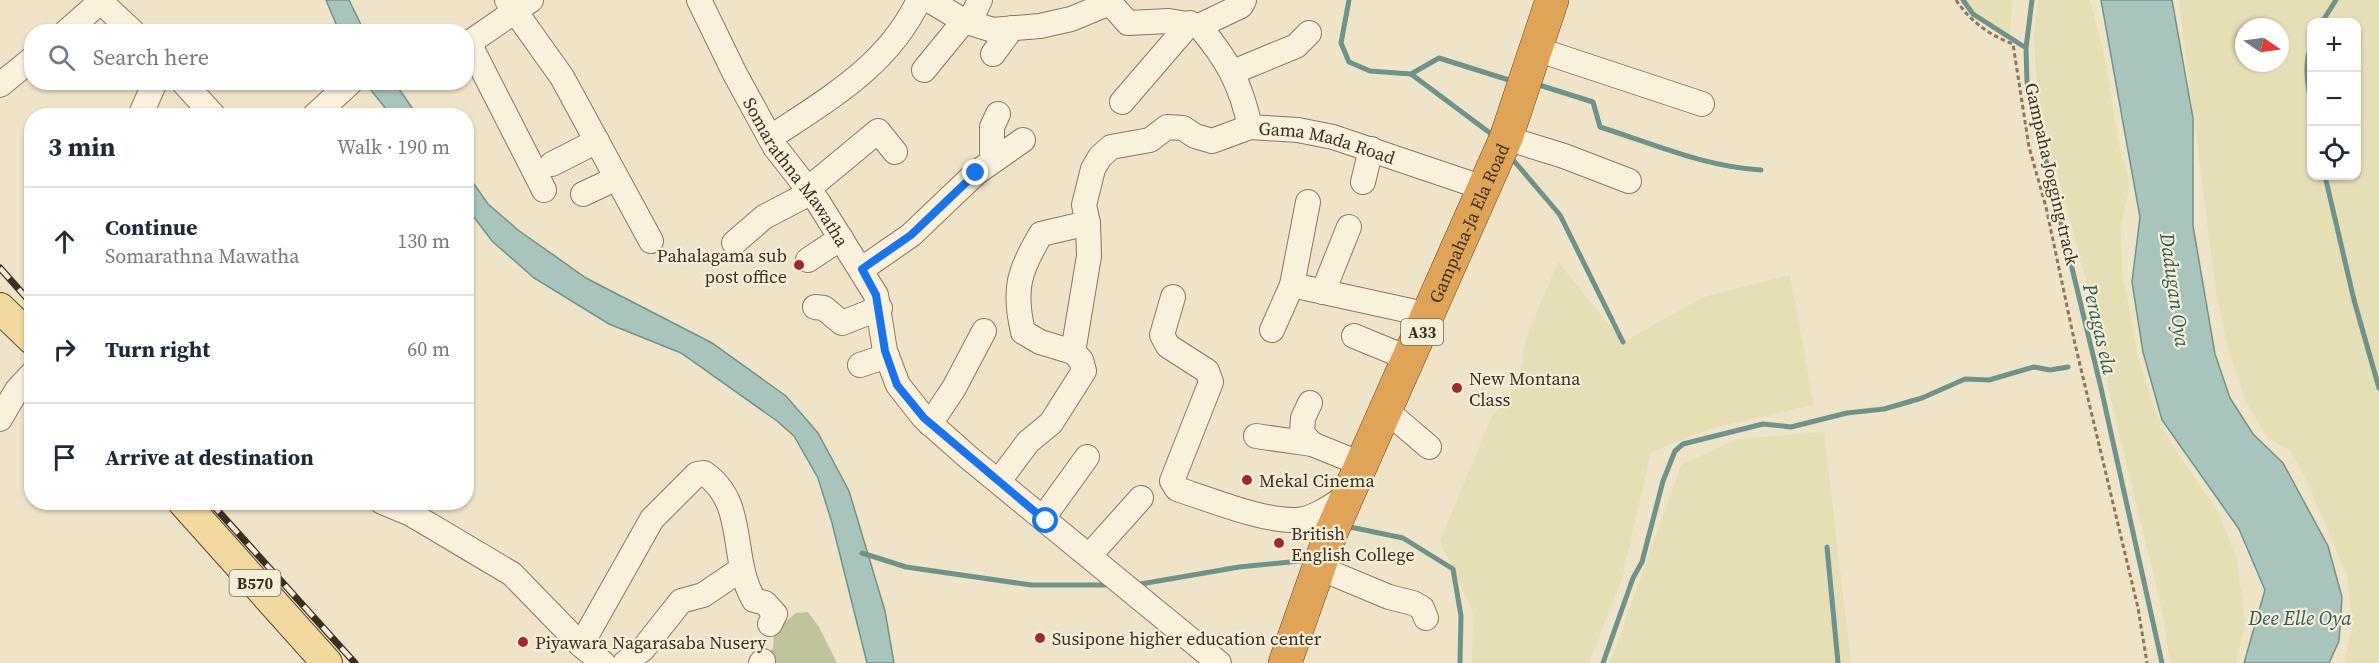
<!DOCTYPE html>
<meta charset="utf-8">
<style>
:root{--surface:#fff;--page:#f6f6f7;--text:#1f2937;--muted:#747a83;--line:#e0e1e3}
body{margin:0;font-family:"Source Serif 4",serif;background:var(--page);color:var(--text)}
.controls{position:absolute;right:18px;top:18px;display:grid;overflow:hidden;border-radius:12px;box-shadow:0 2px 4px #0004}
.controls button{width:54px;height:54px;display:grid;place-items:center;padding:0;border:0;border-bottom:2px solid var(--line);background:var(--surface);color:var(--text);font:30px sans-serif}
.compass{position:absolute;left:2235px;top:18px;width:54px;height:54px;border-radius:50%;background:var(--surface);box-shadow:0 2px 4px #0004;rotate:103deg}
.stop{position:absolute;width:18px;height:18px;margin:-14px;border:4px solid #1a73e8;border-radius:50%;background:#fff}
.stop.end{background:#1a73e8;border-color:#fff;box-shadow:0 2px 6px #0008}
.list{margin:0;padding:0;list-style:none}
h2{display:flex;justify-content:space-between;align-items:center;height:78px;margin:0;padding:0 24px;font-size:26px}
h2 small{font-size:20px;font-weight:400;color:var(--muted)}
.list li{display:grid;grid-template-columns:39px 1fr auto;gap:18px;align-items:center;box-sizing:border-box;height:108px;padding:0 24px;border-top:2px solid var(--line)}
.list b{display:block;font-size:22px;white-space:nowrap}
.list p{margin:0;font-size:20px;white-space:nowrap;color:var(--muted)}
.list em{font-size:20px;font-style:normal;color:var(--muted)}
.icon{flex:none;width:33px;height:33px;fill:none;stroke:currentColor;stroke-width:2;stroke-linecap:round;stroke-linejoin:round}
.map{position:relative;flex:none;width:2379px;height:663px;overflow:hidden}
.search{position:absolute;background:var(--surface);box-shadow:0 2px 4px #0004;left:24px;top:24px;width:450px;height:66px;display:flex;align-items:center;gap:15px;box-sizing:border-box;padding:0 21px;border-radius:24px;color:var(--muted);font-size:22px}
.panel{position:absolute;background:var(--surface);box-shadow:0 2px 4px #0004;left:24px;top:108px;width:450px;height:402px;border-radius:24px}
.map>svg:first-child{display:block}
.farmland{fill:#e6deb5;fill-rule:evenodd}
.cemetery{fill:#bfc49a}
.water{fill:#a9c4bc;stroke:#6f938a;stroke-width:1.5}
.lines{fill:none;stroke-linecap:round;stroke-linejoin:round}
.stream{stroke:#6f938a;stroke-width:5}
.minor-casing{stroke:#8d765c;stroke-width:26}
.major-casing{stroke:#5b4430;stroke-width:32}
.highway-casing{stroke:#5b4430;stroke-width:34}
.path{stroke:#8d765c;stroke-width:3;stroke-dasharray:4.5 3;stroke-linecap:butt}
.minor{stroke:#faf1dc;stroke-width:24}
.major{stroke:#f3d9a0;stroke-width:30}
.highway{stroke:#e0a458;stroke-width:33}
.rail-casing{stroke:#3d2e20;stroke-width:7}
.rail{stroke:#f7eed8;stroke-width:4.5;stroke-dasharray:14;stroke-linecap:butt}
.route{stroke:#1a73e8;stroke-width:8}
.poi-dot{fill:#9e2a2b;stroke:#f7eed8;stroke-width:2}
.labels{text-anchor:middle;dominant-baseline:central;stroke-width:4.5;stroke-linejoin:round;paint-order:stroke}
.shield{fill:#f7eed8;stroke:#756857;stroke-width:1.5}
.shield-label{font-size:16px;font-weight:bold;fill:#3d2e20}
.street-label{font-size:18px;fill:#3d2e20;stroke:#f7eed8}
.poi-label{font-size:18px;fill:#3d2e20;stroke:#f7eed8;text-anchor:start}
.water-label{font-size:20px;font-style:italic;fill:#2f5d5a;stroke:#f7eed8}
</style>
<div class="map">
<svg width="2379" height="663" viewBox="0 0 2379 663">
<rect width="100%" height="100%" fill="#f0e4c8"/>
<path class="farmland" d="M1965,0H2012L2010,36L1975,14Z
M2038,0H2090L2103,50L2120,151L2128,175L2129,189L2121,223L2122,271L2138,355L2155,411L2170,441L2219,514L2237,560L2245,622L2236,663H2170L2162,610L2109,391L2092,303L2042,115L2036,74L2034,35Z
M2179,0H2379V663H2344L2352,628L2347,575L2306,479L2290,450L2268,438L2246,402L2228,349L2216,293ZM2312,22H2356V176H2312ZM2244,27H2280V63H2244Z
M1558,262L1623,342L1704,297L1790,275L1814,405L1709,429L1651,452L1622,578L1589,663H1472L1473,612L1440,541L1492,416L1518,386L1526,338Z
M1824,432L1851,663H1610L1681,465L1738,439Z"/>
<path class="cemetery" d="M808,612L819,627L837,663H763L773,648L774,632L796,613Z"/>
<path class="water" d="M326,0H349L364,31H339Z
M2101,0H2172L2193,118V226L2215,354L2230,398L2253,434L2283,463L2328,546L2342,597L2339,641L2329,663H2244L2265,590L2239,529L2162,420L2143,352L2132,282L2140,217Z
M365,83H395L417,115H391Z
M467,174L488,204L518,230L586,278L712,343L786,396L818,433L849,491L885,611L894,663H867L832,523L818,478L794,436L777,421L681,353L609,324L534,278L492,241L467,208Z"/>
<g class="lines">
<path class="stream" d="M1349,0L1341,43L1349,62L1370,71L1411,74L1494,136
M1963,0L1973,14L2026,48
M2032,0L2026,48L2027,82L2101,388L2162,663
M2322,22L2336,0
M2312,43C2303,64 2308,87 2312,108
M1411,74L1439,58L1512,81
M1536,84L1593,102L1600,127C1654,144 1705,167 1761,170
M1509,155L1560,215L1623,342
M2325,176L2354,300L2379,388
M1347,530L1350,527L1403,538L1453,569L1461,616L1460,663
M1827,547L1838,663
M862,553L906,567L1031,585H1111
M1135,585L1239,567L1310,560
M1603,663L1633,578L1642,562L1663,481L1675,451L1683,444L1763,424L1791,427L1847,413L1884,409L1922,398L1965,379L1989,380L2034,367L2050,370L2068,367"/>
<defs>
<g id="minor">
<path d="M99,0L133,32"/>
<path d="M507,0L562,77L651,241"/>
<path id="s1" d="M699,0L735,74L775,147L818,202L876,295L885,351L898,385L924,418L968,457L1219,663"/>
<path id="s2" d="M929,0L964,21L993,30L1040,26L1071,19L1110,3L1128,23L1169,21L1199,26C1227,59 1241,84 1250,127L1298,130L1333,137L1484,188"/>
<path d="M969,23L980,0"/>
<path d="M1199,26L1241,6L1244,0"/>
<path d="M66,32L100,2"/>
<path d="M469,43L544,190"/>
<path d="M466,45L531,0"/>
<path d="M1536,49L1702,104"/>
<path d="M993,54L1012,28"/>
<path d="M924,70L964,21"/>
<path d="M1233,72L1296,46L1309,33"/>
<path d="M183,82L214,116"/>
<path d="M0,85L32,59"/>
<path d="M1122,102L1190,23"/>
<path d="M140,116L155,82"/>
<path d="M314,116L351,82"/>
<path d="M770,138C829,98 887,67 919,0"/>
<path d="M1506,138L1564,156L1629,181"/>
<path d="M992,161V127L998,114"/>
<path d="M552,164L597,141"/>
<path d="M1363,182L1371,149"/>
<path d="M808,189L878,131L895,152"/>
<path d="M583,194L615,179"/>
<path d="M734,243L764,217L810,193"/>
<path d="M808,260L841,238"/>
<path d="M862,269L911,235L976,173L1023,140"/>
<path d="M1292,285L1308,202"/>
<path d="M1323,292L1349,227"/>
<path d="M1173,297L1162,335L1168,346L1207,371L1211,382L1172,481L1177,489C1208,499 1265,522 1297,520C1314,519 1333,505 1347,496"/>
<path d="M815,307L824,308L842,323L880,308"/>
<path d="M1272,330L1292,285L1429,315"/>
<path d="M1354,336L1410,359"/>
<path d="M1073,352L1040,342L1023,332C1013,289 1019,271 1041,234L1088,223"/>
<path d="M860,365L887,356"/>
<path d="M1310,403L1303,418L1302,433L1312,444"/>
<path d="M1387,411L1429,447"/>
<path d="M0,419L17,390L32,374"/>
<path d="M930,424L954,388L984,331"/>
<path d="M1256,436L1312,444L1349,459L1363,462"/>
<path d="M999,481L1028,442L1051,423L1084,371L1081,360L1073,352L1089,256L1088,223L1084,205L1093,169L1100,157L1111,147L1150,140L1167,127L1183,128L1195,136L1212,141L1250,127"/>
<path d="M382,502L411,514L512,574L581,645L603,663"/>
<path d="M1043,518L1087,457"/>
<path d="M1089,556L1141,498"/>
<path d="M1317,567L1389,597L1413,603L1422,608L1426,618"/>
<path d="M581,645L652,519L697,474L704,473C748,503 729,558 754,600L765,603L775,614L770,624"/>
<path d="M625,663L643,649L681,601L703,595L740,570"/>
<path d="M761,663L763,661"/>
</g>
<path id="major" d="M0,308L32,339
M183,502L327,663"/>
<g id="highway">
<path id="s3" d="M1285,663L1331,533L1506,138L1552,0"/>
</g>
</defs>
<use href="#minor" class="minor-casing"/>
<use href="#major" class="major-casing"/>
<use href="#highway" class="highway-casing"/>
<path class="path" d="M1956,0C1970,21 1989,35 2013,44L2029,147L2046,207L2075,344L2138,608L2147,663"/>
<use href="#minor" class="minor"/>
<use href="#major" class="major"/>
<use href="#highway" class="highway"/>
<defs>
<path id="rail" d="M0,268L32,304
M210,502L355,663"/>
</defs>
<use href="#rail" class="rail-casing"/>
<use href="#rail" class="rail"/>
</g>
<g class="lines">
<path class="route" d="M976,173L911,235L862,269L876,295L885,351L897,385L924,418L1046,521"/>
</g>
<g class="poi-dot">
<circle cx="799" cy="265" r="6"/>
<circle cx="1457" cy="388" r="6"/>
<circle cx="1247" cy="480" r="6"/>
<circle cx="1279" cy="543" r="6"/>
<circle cx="1040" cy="638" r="6"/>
<circle cx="523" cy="642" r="6"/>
</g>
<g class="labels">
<g class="shield">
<rect x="1401" y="319" width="42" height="26" rx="4.5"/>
<rect x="229.5" y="570" width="51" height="26" rx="4.5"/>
</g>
<g class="shield-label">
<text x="1422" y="332">A33</text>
<text x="255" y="583">B570</text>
</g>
<g class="street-label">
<text stroke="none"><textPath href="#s2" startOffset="484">Gama Mada Road</textPath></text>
<text stroke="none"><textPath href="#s1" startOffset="198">Somarathna Mawatha</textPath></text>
<text transform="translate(2052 174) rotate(77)">Gampaha Jogging track</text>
<text stroke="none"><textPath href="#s3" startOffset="477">Gampaha-Ja Ela Road</textPath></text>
</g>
<g class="poi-label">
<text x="787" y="255" text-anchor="end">Pahalagama sub<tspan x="787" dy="21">post office</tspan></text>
<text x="1469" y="378">New Montana<tspan x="1469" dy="21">Class</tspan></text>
<text x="1259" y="480">Mekal Cinema</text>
<text x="1291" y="533">British<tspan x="1291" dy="21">English College</tspan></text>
<text x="1052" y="638">Susipone higher education center</text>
<text x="535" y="642">Piyawara Nagarasaba Nusery</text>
</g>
<g class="water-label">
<text transform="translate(2175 290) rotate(82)">Dadugan Oya</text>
<text transform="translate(2100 329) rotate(77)">Peragas ela</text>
<text x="2300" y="618">Dee Elle Oya</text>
</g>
</g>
</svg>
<div class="controls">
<button>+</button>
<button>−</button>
<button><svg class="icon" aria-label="locate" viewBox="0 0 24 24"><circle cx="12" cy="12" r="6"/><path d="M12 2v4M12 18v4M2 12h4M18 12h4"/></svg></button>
</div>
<svg class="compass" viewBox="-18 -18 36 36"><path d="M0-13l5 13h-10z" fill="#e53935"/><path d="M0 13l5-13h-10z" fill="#747a83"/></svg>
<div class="stop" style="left:1046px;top:521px"></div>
<div class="stop end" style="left:976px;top:173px"></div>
<div class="search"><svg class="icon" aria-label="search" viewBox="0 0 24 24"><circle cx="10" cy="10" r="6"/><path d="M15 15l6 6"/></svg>Search here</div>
<section class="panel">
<h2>3 min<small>Walk · 190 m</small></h2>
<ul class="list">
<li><svg class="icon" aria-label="ahead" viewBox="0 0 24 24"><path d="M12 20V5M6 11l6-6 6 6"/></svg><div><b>Continue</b><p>Somarathna Mawatha</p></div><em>130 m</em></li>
<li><svg class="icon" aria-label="right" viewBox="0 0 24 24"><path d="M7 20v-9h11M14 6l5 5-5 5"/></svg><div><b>Turn right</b></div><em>60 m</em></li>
<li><svg class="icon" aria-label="arrive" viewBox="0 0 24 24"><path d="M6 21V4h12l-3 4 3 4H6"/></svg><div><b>Arrive at destination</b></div></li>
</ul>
</section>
</div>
